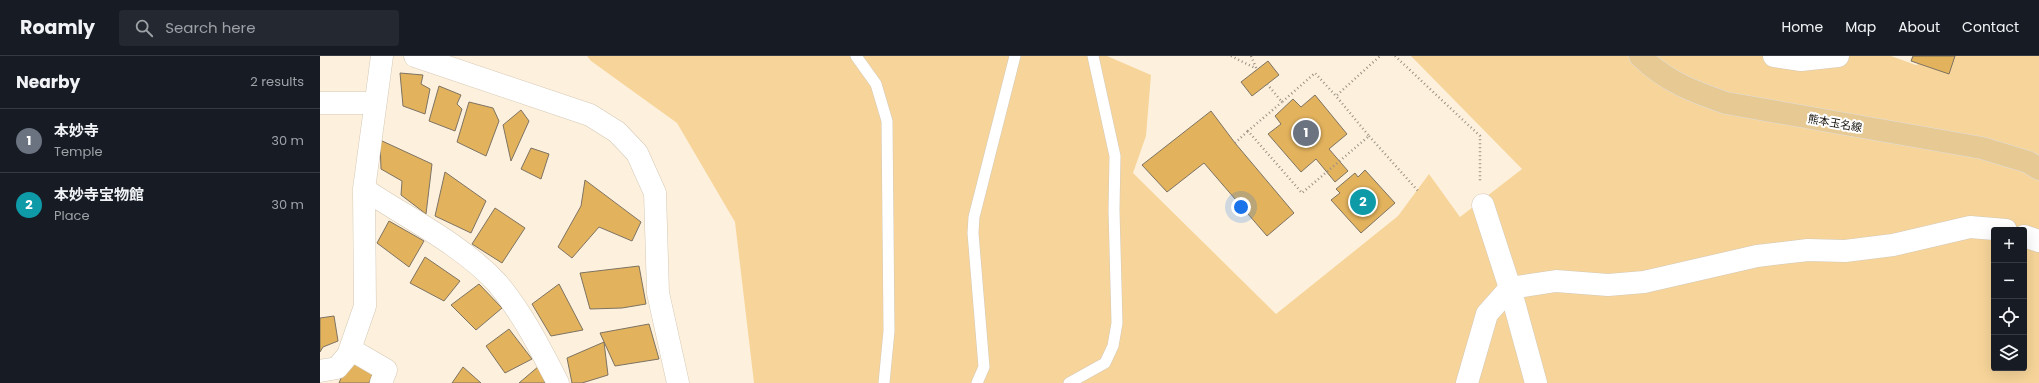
<!DOCTYPE html>
<meta charset="utf-8">
<style>
:root{--surface:#171b24;--page:#242831;--text:#f1f3f6;--muted:#9ea1a6;--line:#363941;--accent:#db2777}
body{margin:0;font-family:Poppins,"Noto Sans JP",sans-serif;background:var(--page);color:var(--text)}
.controls{position:absolute;right:12px;bottom:12px;display:grid;overflow:hidden;border-radius:4px;box-shadow:0 4px 16px #0002}
.controls button{width:36px;height:36px;display:grid;place-items:center;padding:0;border:0;border-bottom:1px solid var(--line);background:var(--surface);color:var(--text);font:20px sans-serif}
.you{position:absolute;left:921px;top:151px;width:14px;height:14px;margin:-10px;border:3px solid #fff;border-radius:50%;background:#1a73e8;box-shadow:0 0 0 6px #1a73e833}
.badge{display:grid;place-items:center;width:26px;height:26px;border-radius:50%;background:var(--accent);color:#fff;font-size:13px;font-weight:700}
.pin{position:absolute;translate:-50% -50%;border:2px solid #fff;box-shadow:0 1px 4px #0006}
.list{margin:0;padding:0;list-style:none}
h2{display:flex;justify-content:space-between;align-items:center;height:52px;margin:0;padding:0 16px;font-size:17px}
h2 small{font-size:13px;font-weight:400;color:var(--muted)}
.list li{display:grid;grid-template-columns:26px 1fr auto;gap:12px;align-items:center;box-sizing:border-box;height:64px;padding:0 16px;border-top:1px solid var(--line)}
.list b{display:block;font-size:15px;white-space:nowrap}
.list p{margin:0;font-size:13px;white-space:nowrap;color:var(--muted)}
.list em{font-size:13px;font-style:normal;color:var(--muted)}
.icon{flex:none;width:22px;height:22px;fill:none;stroke:currentColor;stroke-width:2;stroke-linecap:round;stroke-linejoin:round}
.map{position:relative;flex:none;width:1719px;height:327px;overflow:hidden}
header{display:flex;align-items:center;gap:24px;box-sizing:border-box;height:56px;padding:0 20px;background:var(--surface);border-bottom:1px solid var(--line)}
header strong{font-size:19px}
nav{display:flex;gap:22px;margin-inline-start:auto;font-size:14px}
.search{width:280px;height:36px;background:var(--page);display:flex;align-items:center;gap:10px;box-sizing:border-box;padding:0 14px;border-radius:4px;color:var(--muted);font-size:15px}
main{display:flex}
aside{flex:1;background:var(--surface)}
.map>svg:first-child{display:block}
.green{fill:#f7d59a;fill-rule:evenodd}
.building{fill:#e2b25d;stroke:#7e7362}
.lines{fill:none;stroke-linecap:round;stroke-linejoin:round}
.lane-casing{stroke:#d4c8b5;stroke-width:12}
.street-casing{stroke:#d4c8b5;stroke-width:23}
.primary-casing{stroke:#dfdedd;stroke-width:23}
.path{stroke:#9a9183;stroke-width:2.5;stroke-dasharray:1 3;stroke-linecap:butt}
.lane{stroke:#fff;stroke-width:11}
.street{stroke:#fff;stroke-width:22}
.primary{stroke:#e6c993;stroke-width:22}
.labels{text-anchor:middle;dominant-baseline:central;stroke-width:4;stroke-linejoin:round;paint-order:stroke}
.street-label{font-size:11px;fill:#18140d;stroke:#fff}
</style>
<header>
<strong>Roamly</strong>
<div class="search"><svg class="icon" aria-label="search" viewBox="0 0 24 24"><circle cx="10" cy="10" r="6"/><path d="M15 15l6 6"/></svg>Search here</div>
<nav><a>Home</a><a>Map</a><a>About</a><a>Contact</a></nav>
</header>
<main>
<aside>
<h2>Nearby<small>2 results</small></h2>
<ul class="list">
<li><span class="badge" style="background:#6b7280">1</span><div><b>本妙寺</b><p>Temple</p></div><em>30 m</em></li>
<li><span class="badge" style="background:#0f9aa8">2</span><div><b>本妙寺宝物館</b><p>Place</p></div><em>30 m</em></li>
</ul>
</aside>
<div class="map">
<svg width="1719" height="327" viewBox="0 0 1719 327">
<rect width="100%" height="100%" fill="#fdf1de"/>
<path class="green" d="M267,0H787L831,19L826,80L813,117L956,258L1078,160L1109,118L1140,161L1202,113L1091,0H1571L1596,9L1618,0H1719V327H434L415,166L357,67L271,5ZM1674,174H1704V312H1674Z"/>
<path class="building" d="M1593,0H1635L1629,18L1591,5Z
M948,5L959,19L932,40L921,26Z
M80,17L103,19L101,28L110,33L105,58L83,50Z
M119,30L141,39L137,48L142,53L135,75L109,65Z
M995,39L1027,78L1009,93L1028,115L1015,126L996,103L981,116L948,78L961,68L955,60L973,43L981,51Z
M149,46L173,52L179,65L166,100L137,86Z
M201,54L209,65L191,105L183,69Z
M891,55L915,87L974,157L947,180L884,107L847,136L822,109Z
M60,84L112,108L106,158L81,139L82,125L61,113Z
M211,92L229,98L221,123L201,113Z
M1045,114L1075,147L1041,177L1011,144L1020,137L1016,133L1035,117L1038,121Z
M125,116L166,145L151,177L115,160Z
M265,124L321,166L312,185L279,171L252,202L238,191L261,150Z
M175,152L205,172L182,207L152,188Z
M69,165L104,185L89,211L57,187Z
M105,201L140,225L124,245L90,227Z
M319,210L326,248L302,252L270,253L260,217Z
M159,228L182,252L156,274L131,249Z
M239,228L263,274L231,280L212,248Z
M14,260L18,285L3,291L0,296V262Z
M329,268L339,303L295,310L280,277Z
M189,273L212,303L185,317L166,290Z
M284,286L288,319L262,327H252L247,302Z
M30,301L55,312L49,327H19Z
M219,310L225,327H199Z
M143,311L161,327H132Z"/>
<g class="lines">
<defs>
<path id="lane" d="M536,0L556,28L567,65L569,275L564,327
M657,327L664,311L653,177L654,161L695,0
M749,327L785,307L793,290L797,267L794,154L795,100L773,0"/>
<path id="street" d="M95,0L270,59L297,76L317,97L335,137L338,237L358,327
M1454,0L1481,4L1518,0
M0,47H54
M44,133C87,162 143,189 178,228C203,258 220,292 238,327
M1163,149L1190,232L1216,327
M1704,180L1719,185
M30,293L66,314L61,327
M0,315L17,312L28,299L45,250L44,133L62,0
M1147,327L1167,258L1190,232L1236,225L1288,229L1324,226L1437,200L1488,194L1525,195L1573,189L1650,171L1686,174"/>
<path id="primary" d="M1320,0C1347,26 1372,35 1406,47L1662,92L1708,106L1719,113"/>
</defs>
<use href="#lane" class="lane-casing"/>
<use href="#street" class="street-casing"/>
<use href="#primary" class="primary-casing"/>
<path class="path" d="M911,0L935,12
M931,0L937,14
M1075,0L1160,80V127
M947,28L962,46L995,17L1016,40L1060,0
M962,46L928,75L982,137L1049,80L1016,40
M1049,80L1099,136
M915,87L928,75"/>
<use href="#lane" class="lane"/>
<use href="#street" class="street"/>
<use href="#primary" class="primary"/>
</g>
<g class="labels">
<g class="street-label">
<text transform="translate(1515 67) rotate(10)">熊本玉名線</text>
</g>
</g>
</svg>
<div class="controls">
<button>+</button>
<button>−</button>
<button><svg class="icon" aria-label="locate" viewBox="0 0 24 24"><circle cx="12" cy="12" r="6"/><path d="M12 2v4M12 18v4M2 12h4M18 12h4"/></svg></button>
<button><svg class="icon" aria-label="layers" viewBox="0 0 24 24"><path d="M12 4l9 5-9 5-9-5zM3 14l9 5 9-5"/></svg></button>
</div>
<div class="you"></div>
<div class="pin badge" style="left:986px;top:77px;background:#6b7280">1</div>
<div class="pin badge" style="left:1043px;top:146px;background:#0f9aa8">2</div>
</div>
</main>
